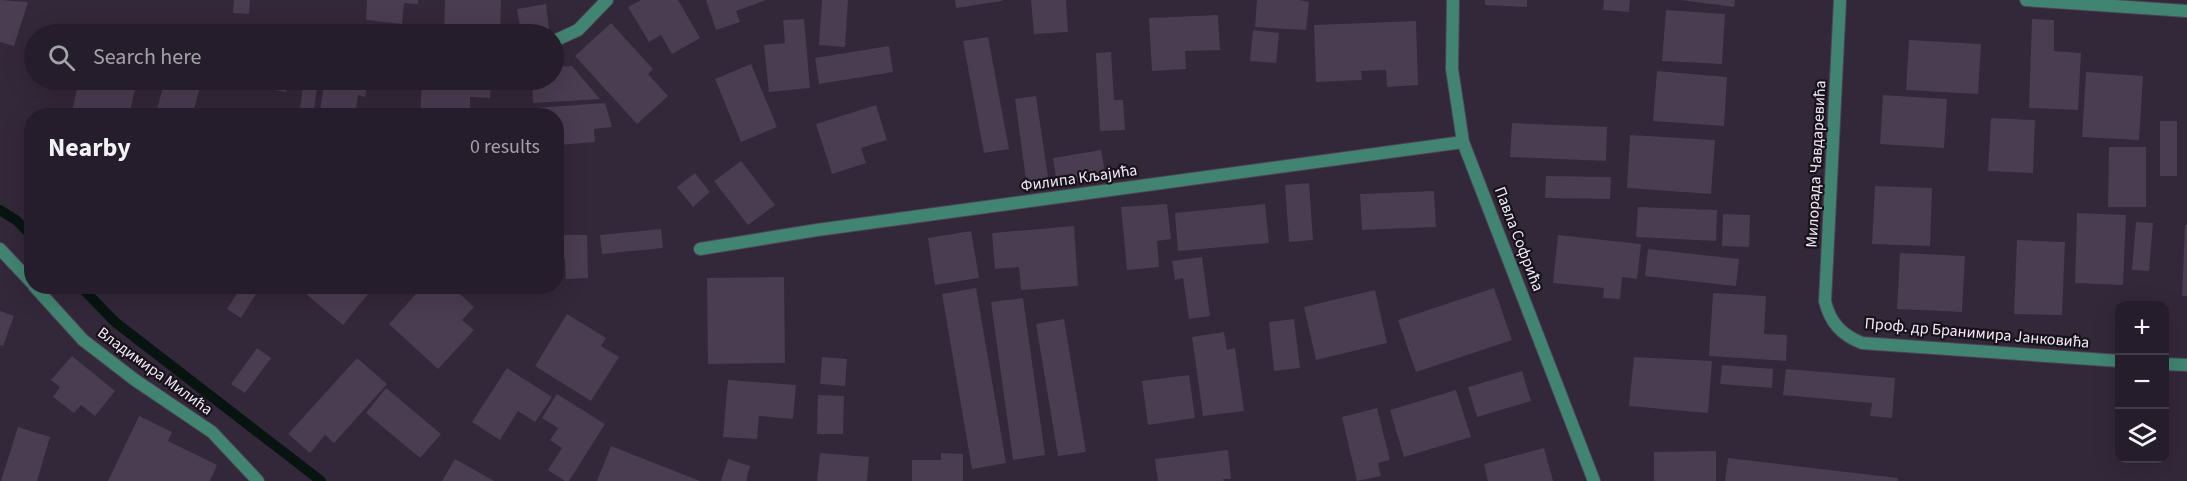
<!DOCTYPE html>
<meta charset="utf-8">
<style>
:root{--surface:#261d2c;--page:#322a38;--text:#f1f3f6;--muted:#a4a2a9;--line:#423b48}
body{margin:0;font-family:"Source Sans 3",sans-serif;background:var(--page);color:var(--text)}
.controls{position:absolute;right:18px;bottom:18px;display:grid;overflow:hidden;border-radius:12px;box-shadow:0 6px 24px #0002}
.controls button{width:54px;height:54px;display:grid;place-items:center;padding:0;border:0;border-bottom:2px solid var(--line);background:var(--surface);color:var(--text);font:30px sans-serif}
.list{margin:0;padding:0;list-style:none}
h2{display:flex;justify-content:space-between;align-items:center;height:78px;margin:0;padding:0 24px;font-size:26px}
h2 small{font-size:20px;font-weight:400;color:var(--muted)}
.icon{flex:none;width:33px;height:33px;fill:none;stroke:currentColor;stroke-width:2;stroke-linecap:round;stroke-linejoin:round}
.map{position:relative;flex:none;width:2187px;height:481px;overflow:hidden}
.search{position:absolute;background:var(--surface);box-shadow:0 6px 24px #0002;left:24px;top:24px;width:540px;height:66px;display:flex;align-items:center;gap:15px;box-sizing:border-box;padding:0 21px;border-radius:33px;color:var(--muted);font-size:22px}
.panel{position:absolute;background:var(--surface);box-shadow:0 6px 24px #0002;left:24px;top:108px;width:540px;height:186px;border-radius:24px}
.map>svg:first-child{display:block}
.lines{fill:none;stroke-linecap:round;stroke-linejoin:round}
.stream{stroke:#071410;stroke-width:10}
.building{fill:#4a3c51}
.street-casing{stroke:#4e4255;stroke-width:14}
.street{stroke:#428472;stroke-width:12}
.labels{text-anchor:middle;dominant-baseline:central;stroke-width:4.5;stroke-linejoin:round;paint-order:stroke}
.street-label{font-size:16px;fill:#f3ebf8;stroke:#18121b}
</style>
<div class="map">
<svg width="2187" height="481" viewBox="0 0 2187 481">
<rect width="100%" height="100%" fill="#33273a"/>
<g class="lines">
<path class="stream" d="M0,210L16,220L32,236
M80,286L115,322L321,481"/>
</g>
<path class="building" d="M0,0L28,2L14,46L0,42Z
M234,0H250L249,14L233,13Z
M367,0H418V4L404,3L402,24L366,20Z
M445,0H501L500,34H444Z
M641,0H678L700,38L672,54L661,35L649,42L628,7Z
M706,0H766L736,11L740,22L716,30Z
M822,0H848L845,47L819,45Z
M955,0H1002V1L956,8Z
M1031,0H1066L1068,32L1034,34Z
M1257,0H1299L1309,2L1306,30L1255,27Z
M1485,0H1527V7L1485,5Z
M1604,0H1630L1629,12L1603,10Z
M1680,0H1735L1734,7Z
M546,4L549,30L521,33L517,9Z
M1666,10L1725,14L1722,64L1662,61Z
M1218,15L1220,50L1185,51L1186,69L1152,71L1149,18Z
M804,19L810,88L769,92L764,45L785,43L783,20Z
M2032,19L2054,20V51L2081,53L2078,110L2029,108Z
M1416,21L1418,85L1387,87L1386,70L1361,71L1362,80L1316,82L1314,25Z
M611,23L653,69L648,74L668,96L637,124L575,56Z
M1253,30L1279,33L1276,63L1250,61Z
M988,37L1009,149L984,153L963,41Z
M1909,40L1981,44L1978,94L1906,90Z
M889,46L893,72L819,84L815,58Z
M1111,52L1114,100H1123L1125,130L1100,131L1096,53Z
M751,64L777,127L741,142L715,79Z
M572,66L600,99L533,103L532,80H554V67Z
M1657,71L1727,77L1724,126L1653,121Z
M2086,72L2143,76L2139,140L2082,137Z
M79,80H137L129,116H71Z
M165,80H202L192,116H155Z
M261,80H289L286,92L259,87Z
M304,80H318L313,116H299Z
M325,80H368L365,97L358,95L355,116H319Z
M422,80H491L490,98L470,97V109L451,108L450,116H420Z
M1883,95L1947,99L1944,148L1880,144Z
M1036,96L1049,184L1027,187L1015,99Z
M605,103L612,127L594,129L595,142L558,145L556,116H535V108Z
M876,105L887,140L861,148L866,163L832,174L816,124Z
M1991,118L2035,120L2033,173L1988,171Z
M2160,121H2177V176H2160Z
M1512,123L1607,127L1606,161L1510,157Z
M1630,135L1715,140L1711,194L1627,188Z
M2109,147H2146V207H2108Z
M1101,150L1106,177L1057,185L1053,158Z
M741,161L775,205L748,225L714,181Z
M695,173L710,192L693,207L677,187Z
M1546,176L1611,177L1610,199L1545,198Z
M1309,183L1313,240L1289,242L1285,185Z
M1875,186L1932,188L1930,246L1872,244Z
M1434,191L1436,227L1362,230L1360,194Z
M1167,204L1171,239L1157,241L1159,267L1127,270L1121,207Z
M1265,204L1269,243L1178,251L1175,213Z
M1638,207L1717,210L1716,241L1636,237Z
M2077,213L2126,215L2123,285L2075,283Z
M1723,214L1750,215L1749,247L1722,246Z
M2136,222L2153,223L2149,271L2132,270Z
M2185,225H2187V296H2182Z
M1074,226L1078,286L1021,290L1019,267L995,269L992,233Z
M661,229L663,248L602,254L600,235Z
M971,231L979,278L935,285L928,238Z
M556,235H587L588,278L566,279L565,259H556Z
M1558,235L1641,244L1637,279L1622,277L1620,299L1603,298L1604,288L1553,283Z
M2017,240L2065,242L2062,315L2014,314Z
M1648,249L1739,259L1736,286L1645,276Z
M1900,253L1965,256L1962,312L1897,309Z
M1202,257L1210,316L1189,319L1183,278L1175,280L1172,261Z
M784,277L785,363L708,364L707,278Z
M242,286H261L241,318L227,309Z
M314,286H371L373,288L343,325L307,295Z
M423,286H451L474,307L462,320L474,330L438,369L389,324Z
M976,288L1006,463L972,469L942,294Z
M1494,288L1512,340L1416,372L1398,320Z
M1375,290L1387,343L1316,360L1304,307Z
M1713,293L1766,296L1764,334L1787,335L1786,361L1709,356Z
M1023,298L1045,455L1013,460L991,302Z
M0,311L14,316L3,346L0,345Z
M567,314L606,338L601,346L619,357L591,401L535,366Z
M1064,319L1086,452L1058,456L1036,324Z
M1294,319L1300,368L1274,371L1269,322Z
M1224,332L1227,350L1235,348L1244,411L1203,416L1192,337Z
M257,348L271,358L245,393L231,384Z
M72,356L115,391L95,416L81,405L74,413L53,397L60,387L51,380Z
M822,357L847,359L845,386L820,384Z
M1634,357L1712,361L1708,413L1629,406Z
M357,358L387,384L334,443L325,435L310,453L288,434Z
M1722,365L1773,369L1772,388L1720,384Z
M507,368L552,397L535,422L518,411L500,440L472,422Z
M1786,369L1895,378L1892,418L1870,416L1872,403L1783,395Z
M1522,371L1531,401L1477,417L1468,387Z
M1189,375L1195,418L1148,425L1142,381Z
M728,380L796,385L793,419L759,416L757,439L723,437Z
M386,388L441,434L420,458L366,413Z
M1456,390L1471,437L1404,457L1390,410Z
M557,394L605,424L569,481H565L548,470L562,448L550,440L558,428L542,418Z
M818,395L844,396L843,434H817Z
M1377,408L1390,460L1378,463L1381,476L1357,481L1342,417Z
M139,416L172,432L168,441L217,465L210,481H108Z
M18,427L50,437L37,481H1Z
M611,446L700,481H597Z
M1544,448L1553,481H1488L1484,464Z
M1228,450L1231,479H1223L1224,481H1158L1155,459Z
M1716,451V481H1654V452Z
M820,453L869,457L867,481H817Z
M941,453L963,454V481H912V460H941Z
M1728,458L1898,478V481H1725Z
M455,459L494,481H442Z
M728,459L750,466L746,481H721Z"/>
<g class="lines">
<defs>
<path id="street" d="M1453,0L1452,69L1463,142L1594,481
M1840,0L1825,301C1830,323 1842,335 1862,343L2120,361
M2026,0L2187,11
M554,41L578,30L607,0
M0,249L32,283
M700,249L817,230L1463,142
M34,286L83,340L135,380L212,432L258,481
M2164,364L2187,365"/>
</defs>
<use href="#street" class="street-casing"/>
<use href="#street" class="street"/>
</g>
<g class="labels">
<g class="street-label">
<text transform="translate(1816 164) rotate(-87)">Милорада Чавдаревића</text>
<text transform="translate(1079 178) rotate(-8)">Филипа Кљајића</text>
<text transform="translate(1519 239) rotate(69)">Павла Софрића</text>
<text transform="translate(1977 333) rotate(5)">Проф. др Бранимира Јанковића</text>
<text transform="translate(155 371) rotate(36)">Владимира Милића</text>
</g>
</g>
</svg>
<div class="controls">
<button>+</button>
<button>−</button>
<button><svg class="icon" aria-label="layers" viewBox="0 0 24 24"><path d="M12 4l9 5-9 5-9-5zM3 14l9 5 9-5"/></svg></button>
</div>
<div class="search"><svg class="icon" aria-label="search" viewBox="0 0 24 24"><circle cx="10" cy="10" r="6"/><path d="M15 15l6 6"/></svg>Search here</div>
<section class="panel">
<h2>Nearby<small>0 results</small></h2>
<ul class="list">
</ul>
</section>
</div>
